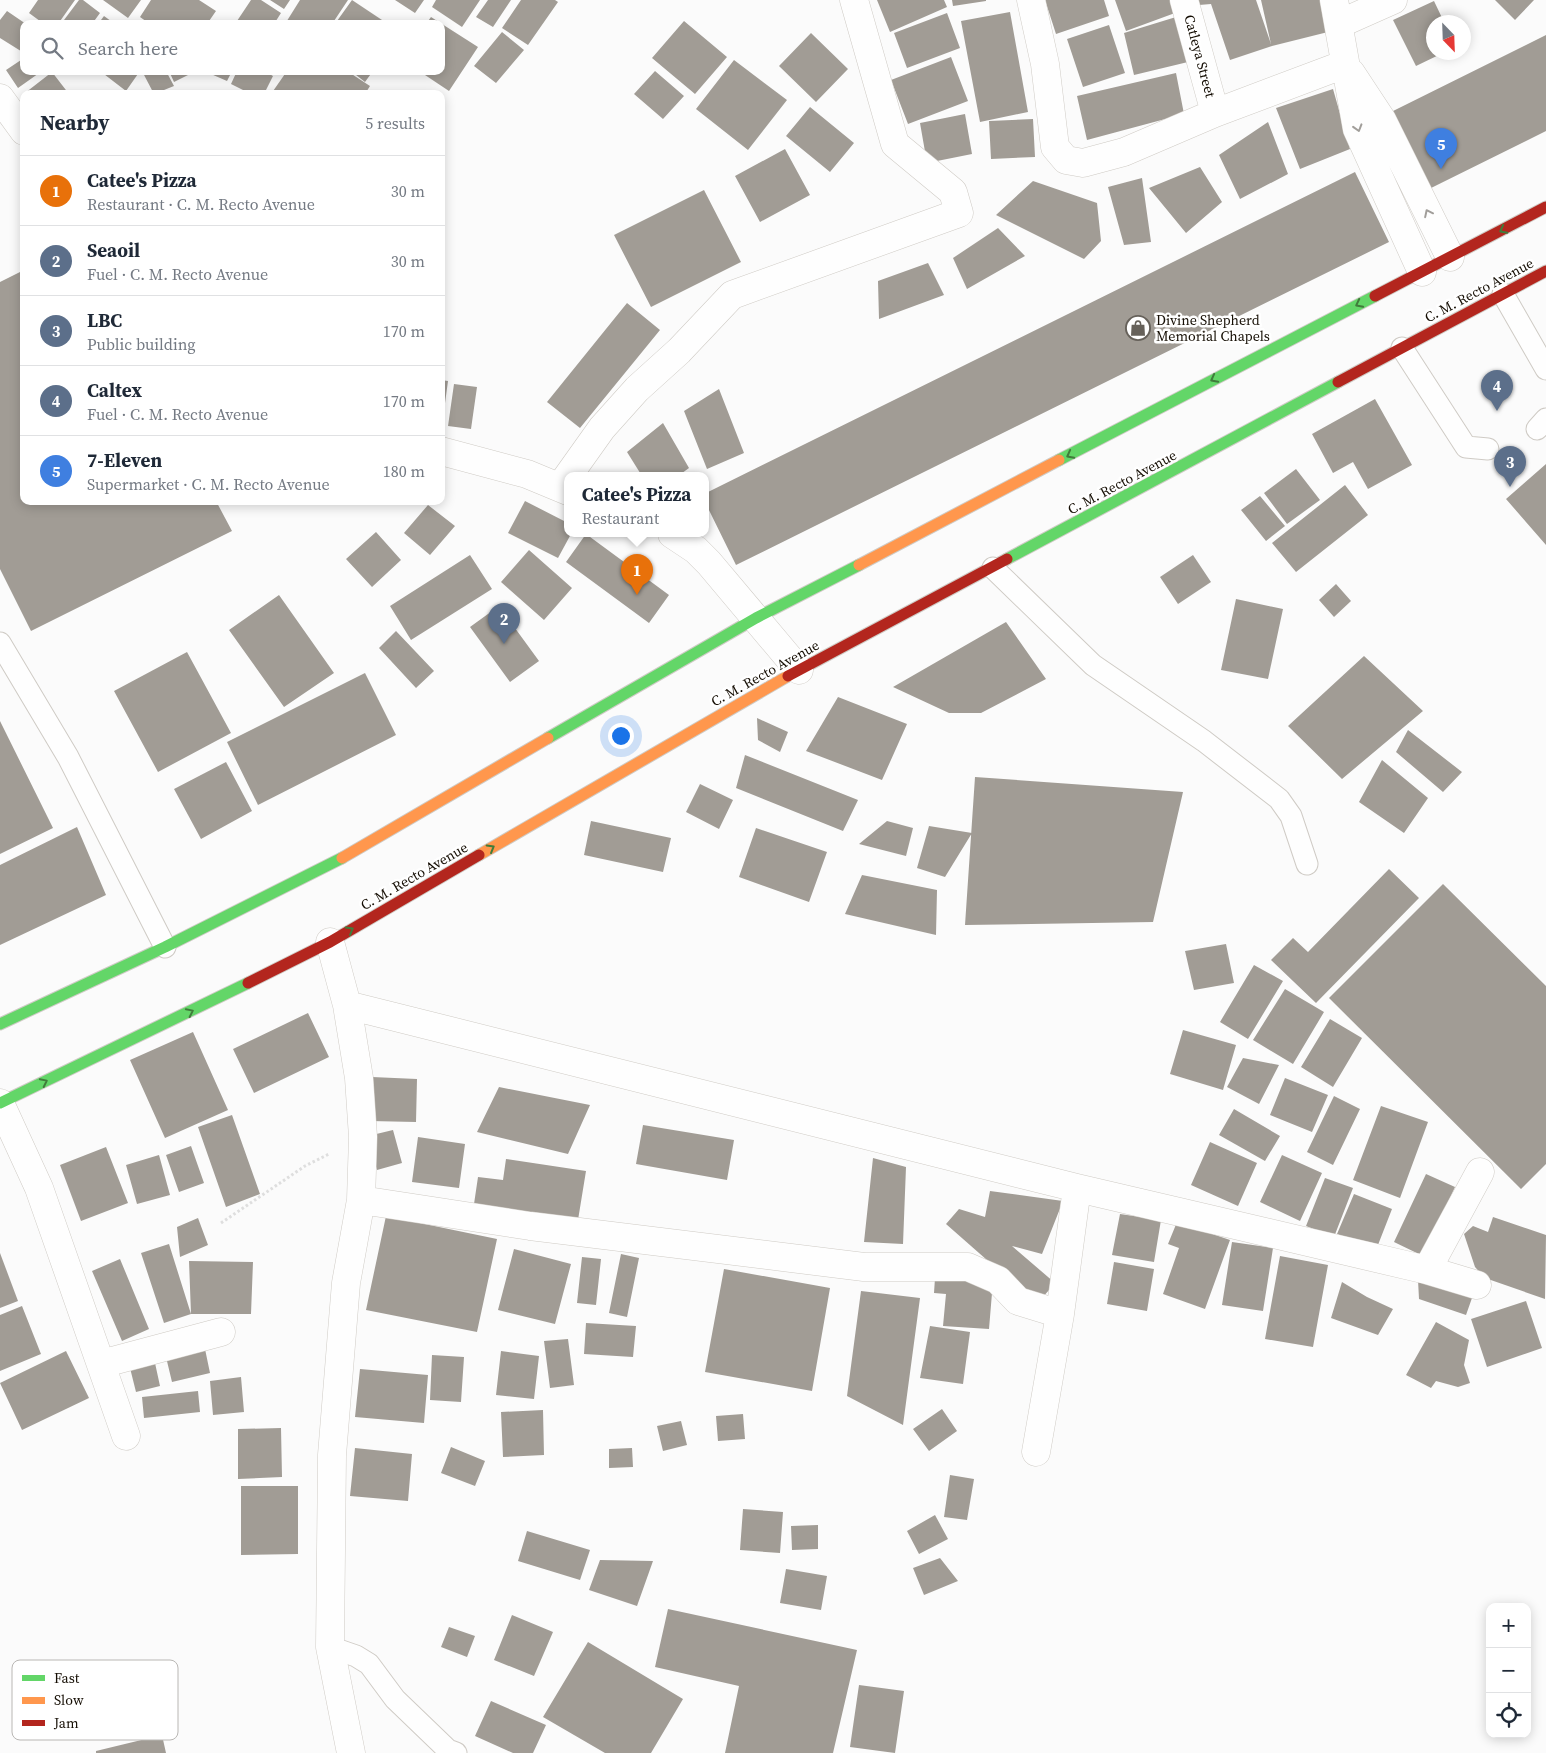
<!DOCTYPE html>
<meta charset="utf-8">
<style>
:root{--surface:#fff;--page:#f2f2f3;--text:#1f2937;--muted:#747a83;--line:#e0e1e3;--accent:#66615a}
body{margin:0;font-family:"Source Serif 4",serif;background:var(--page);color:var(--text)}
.controls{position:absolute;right:15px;bottom:15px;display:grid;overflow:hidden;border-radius:10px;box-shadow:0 2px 12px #0003}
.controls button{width:45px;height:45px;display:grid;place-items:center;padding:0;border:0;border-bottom:1px solid var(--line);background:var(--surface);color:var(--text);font:25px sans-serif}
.compass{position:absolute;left:1426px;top:15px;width:45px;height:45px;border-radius:50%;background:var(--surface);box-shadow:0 2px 12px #0003;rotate:157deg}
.you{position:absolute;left:620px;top:735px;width:18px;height:18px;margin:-12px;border:4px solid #fff;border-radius:50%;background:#1a73e8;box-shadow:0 0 0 8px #1a73e833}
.badge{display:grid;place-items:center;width:32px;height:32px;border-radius:50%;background:var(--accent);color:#fff;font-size:16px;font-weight:700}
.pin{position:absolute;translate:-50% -41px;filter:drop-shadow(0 1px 2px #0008)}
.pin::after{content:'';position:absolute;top:26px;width:18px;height:15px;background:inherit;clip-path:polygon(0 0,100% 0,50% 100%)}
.popup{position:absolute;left:564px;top:472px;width:145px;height:65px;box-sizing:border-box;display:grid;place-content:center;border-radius:10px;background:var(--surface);filter:drop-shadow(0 1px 4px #0005);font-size:16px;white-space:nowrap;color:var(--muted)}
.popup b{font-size:19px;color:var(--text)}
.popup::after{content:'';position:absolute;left:50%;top:100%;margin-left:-10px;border:10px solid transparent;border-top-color:var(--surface)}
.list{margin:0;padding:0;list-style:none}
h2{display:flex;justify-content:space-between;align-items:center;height:65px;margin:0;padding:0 20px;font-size:21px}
h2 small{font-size:16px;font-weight:400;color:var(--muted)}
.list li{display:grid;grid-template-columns:32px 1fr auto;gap:15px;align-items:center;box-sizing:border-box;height:70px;padding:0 20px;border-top:1px solid var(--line)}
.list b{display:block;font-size:19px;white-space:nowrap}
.list p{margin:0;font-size:16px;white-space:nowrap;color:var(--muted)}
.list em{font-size:16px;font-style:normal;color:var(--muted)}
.icon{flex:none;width:28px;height:28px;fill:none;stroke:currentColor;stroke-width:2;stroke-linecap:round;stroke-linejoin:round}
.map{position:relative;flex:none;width:1546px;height:1753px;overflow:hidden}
.search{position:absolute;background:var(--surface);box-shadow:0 2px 12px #0003;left:20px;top:20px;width:425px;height:55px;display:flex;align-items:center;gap:12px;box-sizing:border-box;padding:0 18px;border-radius:10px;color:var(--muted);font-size:19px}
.panel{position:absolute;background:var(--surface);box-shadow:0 2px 12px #0003;left:20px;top:90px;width:425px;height:415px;border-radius:10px}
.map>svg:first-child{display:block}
.building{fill:#a19c95}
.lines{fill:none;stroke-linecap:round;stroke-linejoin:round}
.lane-casing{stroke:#cfcbc5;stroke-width:23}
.street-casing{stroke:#cfcbc5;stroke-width:29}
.fast-casing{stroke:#cfcbc5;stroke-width:13}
.slow-casing{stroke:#cfcbc5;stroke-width:13}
.jam-casing{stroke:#cfcbc5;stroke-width:13}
.path{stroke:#dedede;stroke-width:3;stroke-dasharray:2.5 2.5;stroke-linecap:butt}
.lane{stroke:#fefefe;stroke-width:21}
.street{stroke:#fefefe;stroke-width:28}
.fast{stroke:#63d668;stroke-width:11}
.slow{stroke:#ff974d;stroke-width:11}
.jam{stroke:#b3261e;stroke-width:11}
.oneway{stroke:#a19e9a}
.oneway2{stroke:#407c3b}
.labels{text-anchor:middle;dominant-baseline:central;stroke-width:5;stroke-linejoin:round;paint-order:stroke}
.street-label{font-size:14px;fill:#150e04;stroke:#fff}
.poi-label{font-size:14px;fill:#150e04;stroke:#fff;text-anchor:start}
.key{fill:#fff;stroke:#b9b7b4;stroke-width:1}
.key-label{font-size:14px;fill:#150e04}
</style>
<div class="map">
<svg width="1546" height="1753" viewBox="0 0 1546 1753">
<rect width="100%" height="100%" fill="#fbfbfb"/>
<path class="building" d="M38,0H75L58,24H44L29,13Z
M79,0H83L100,13L92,24H61Z
M103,0H141L128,18Z
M151,0H199L216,11L207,24H150L140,17Z
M251,0H261L281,13L274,24H235Z
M270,0H290L284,9Z
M300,0H348L332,24H285Z
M352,0L388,24H341L337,21Z
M395,0H424L415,13Z
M436,0H480L462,27L432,7Z
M488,0H511L493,27L476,17Z
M521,0H555L558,2L528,45L502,28Z
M877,0H944L947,7L890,32Z
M952,0H986V1L953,6Z
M1045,0H1104L1109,16L1056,34Z
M1115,0H1171L1175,13L1126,31Z
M1198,0H1256L1271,44L1261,0H1320L1328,32L1272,46L1230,60L1211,4L1199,5Z
M1495,0H1534L1515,20Z
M1434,1L1444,22H1434V52H1445L1416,66L1393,20Z
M7,11L26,24H24V53L0,38V20Z
M1010,12L1028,112L980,122L961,21Z
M947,13L960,48L907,68L894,33Z
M104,16L115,24H98Z
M431,17L478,47L449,91L419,71H441V24H426Z
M1176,17L1188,62L1134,75L1124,33Z
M684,21L727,57L695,94L652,58Z
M1109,25L1125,73L1083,87L1067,39Z
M502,32L524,50L496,83L474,66Z
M811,33L848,69L816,102L779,66Z
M1546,35V131L1425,191L1387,114Z
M951,57L968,101L908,124L891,80Z
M24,58V71H42L18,88L6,70Z
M734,60L787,100L748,150L696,109Z
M100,71H140L126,91Z
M146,71H166L174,86L154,94L143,73Z
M169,71H196L174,82Z
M204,71H232L227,81Z
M237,71H264L273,76L264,94H251L231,84Z
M287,71H347L370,86L365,94H271Z
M351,71H373L365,82Z
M655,71L684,96L663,119L634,94Z
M52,72L69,94H26L25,93Z
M1176,73L1184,114L1087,140L1077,96Z
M1333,89L1350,149L1300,169L1276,108Z
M810,107L854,143L830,172L786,136Z
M965,114L972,154L927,163L920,123Z
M1033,119L1035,157L991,159L989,121Z
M1268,122L1288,174L1240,199L1219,155Z
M785,149L810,195L760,222L735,176Z
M1200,167L1222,202L1186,233L1149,188Z
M1355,172L1389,242L736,565L706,504V493Z
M1142,178L1151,242L1124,245L1108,187Z
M1033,181L1097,203L1101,241L1084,259L996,215Z
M704,190L741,262L651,307L614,235Z
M998,228L1025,256L967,289L953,258Z
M928,263L944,295L879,319L878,281Z
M24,270V501H216L232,531L31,631L0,569V282Z
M627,303L660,330L580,428L547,402Z
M441,380L448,381L443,418L441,417Z
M454,384L477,387L471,429L448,426Z
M719,389L744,453L707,469L684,411Z
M1375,399L1412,465L1368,489L1353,462L1333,473L1312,434Z
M663,423L689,468L678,476H642L627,452Z
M1546,464V545L1506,499Z
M1296,469L1320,500L1287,524L1264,493Z
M1345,485L1368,515L1296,572L1272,543Z
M1260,496L1285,526L1266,541L1241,510Z
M525,501L568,523V534H571L558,558L508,533Z
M428,505L455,526L430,555L404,533Z
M376,532L401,560L372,587L346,559Z
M586,534L669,595L649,623L566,562Z
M529,550L572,588L544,620L501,582Z
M470,555L492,589L411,640L390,606Z
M1193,555L1211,582L1178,604L1160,577Z
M1336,584L1351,601L1334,617L1319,600Z
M279,595L334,673L284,707L229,630Z
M1236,599L1283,609L1268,679L1221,670Z
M499,606L539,661L510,682L470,627Z
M1006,622L1046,679L981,713H949L893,687Z
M396,631L434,671L416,688L379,648Z
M187,652L231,733L158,772L114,691Z
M1364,656L1423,711L1342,779L1288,726Z
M365,673L396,735L258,805L227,742Z
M838,697L907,724L882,780L806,751Z
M757,718L788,732L780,752L758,740Z
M0,721L53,828L0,854Z
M1408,730L1462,772L1443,792L1396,752Z
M745,755L858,800L843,831L736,788Z
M1382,760L1428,798L1404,833L1359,802Z
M226,762L252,811L201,839L174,789Z
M975,777L1183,792L1153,922L965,925Z
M700,784L733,800L719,829L686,812Z
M591,821L671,838L663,872L584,855Z
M887,821L913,828L906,856L859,844Z
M929,826L972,833L945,877L917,868Z
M77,827L106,895L0,945V865Z
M756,828L827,852L809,902L739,877Z
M1389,869L1419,898L1316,1003L1271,960L1293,938L1308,952Z
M862,875L937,890L936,935L845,914Z
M1443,884L1546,986V1164L1521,1189L1329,998Z
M1226,944L1234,983L1194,990L1185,951Z
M1254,965L1283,981L1248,1039L1220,1022Z
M1285,989L1324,1012L1293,1064L1253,1040Z
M308,1013L329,1057L254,1093L233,1049Z
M1330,1019L1362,1038L1333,1087L1301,1067Z
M1183,1030L1236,1045L1223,1090L1170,1074Z
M193,1032L228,1110L165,1138L130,1060Z
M1243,1058L1279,1065L1259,1104L1227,1087Z
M372,1077L417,1079L416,1122L370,1121Z
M1285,1078L1328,1095L1312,1132L1270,1115Z
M499,1087L590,1105L568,1154L477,1132Z
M1334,1096L1360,1109L1333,1165L1307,1152Z
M1381,1106L1428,1122L1400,1198L1353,1180Z
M1234,1109L1280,1136L1265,1161L1219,1135Z
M232,1115L260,1194L226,1207L198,1127Z
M643,1125L734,1140L727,1180L636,1164Z
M393,1130L402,1163L377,1170L368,1136Z
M418,1137L465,1144L459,1188L412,1182Z
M1210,1142L1257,1163L1238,1206L1191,1185Z
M191,1146L204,1183L179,1192L166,1155Z
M106,1147L128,1203L81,1221L60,1165Z
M159,1155L170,1195L137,1204L126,1165Z
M1282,1155L1322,1173L1300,1221L1260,1202Z
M873,1158L906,1167L903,1244L864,1242Z
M506,1159L586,1171L578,1220L474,1204L478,1177L503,1180Z
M1426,1174L1455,1187L1423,1256L1394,1242Z
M1325,1178L1353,1188L1334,1237L1306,1226Z
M990,1191L1063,1201L1042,1254L1012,1246L1055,1283L1037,1304L946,1224L959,1209L985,1217Z
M1354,1194L1392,1209L1376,1250L1337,1234Z
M1120,1214L1161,1220L1154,1262L1112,1255Z
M386,1216L497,1239L477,1332L366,1310Z
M1493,1217L1546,1235L1545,1299L1485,1278L1475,1267L1464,1234L1473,1226L1488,1232Z
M198,1218L208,1245L180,1257L177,1227Z
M1177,1222L1230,1240L1205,1309L1163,1294L1179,1248L1168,1244Z
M1232,1242L1273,1248L1263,1311L1222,1305Z
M169,1244L191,1314L164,1323L141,1253Z
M514,1249L571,1264L555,1324L498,1310Z
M0,1253L18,1301L0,1308Z
M621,1254L639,1258L627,1317L609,1313Z
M1280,1256L1328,1265L1313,1347L1265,1339Z
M582,1257L601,1259L596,1305L577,1303Z
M120,1259L149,1329L122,1341L92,1271Z
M189,1261L253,1262L251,1314H191Z
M1114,1262L1154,1269L1147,1311L1107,1304Z
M724,1269L830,1288L812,1391L705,1372Z
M935,1278L993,1281L989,1329L943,1326L946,1294L934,1293Z
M1418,1280L1472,1298L1466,1315L1419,1299Z
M1342,1282L1367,1297L1393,1309L1378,1335L1331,1318Z
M861,1291L920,1298L903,1425L847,1396Z
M1526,1301L1542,1348L1487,1367L1471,1319Z
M22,1306L41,1354L0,1371V1315Z
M1436,1322L1469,1340L1464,1365L1470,1383L1458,1387L1436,1381L1431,1388L1406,1375Z
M586,1323L636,1326L633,1357L584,1354Z
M930,1326L970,1332L963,1384L920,1378Z
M568,1339L574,1385L550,1388L544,1341Z
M205,1349L210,1373L172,1382L166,1357Z
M66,1351L89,1398L22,1430L0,1383Z
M501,1351L539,1356L534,1399L496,1395Z
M432,1355L464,1357L461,1402L430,1400Z
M155,1363L160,1386L136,1392L130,1368Z
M360,1369L428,1375L424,1423L355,1417Z
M241,1377L244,1412L213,1415L210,1381Z
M198,1391L200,1412L144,1418L142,1397Z
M942,1409L957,1431L929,1451L913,1429Z
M543,1410L544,1455L503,1457L501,1412Z
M743,1414L745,1439L718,1441L716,1416Z
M681,1421L687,1445L663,1451L657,1426Z
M281,1428L282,1477L238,1479V1429Z
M451,1447L485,1461L475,1486L441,1473Z
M355,1448L412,1454L408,1501L350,1496Z
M632,1448L633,1467L609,1468V1449Z
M950,1475L974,1479L967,1520L944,1517Z
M241,1486H298V1554L241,1555Z
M743,1509L783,1512L780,1553L740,1550Z
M935,1515L948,1539L919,1554L907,1531Z
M818,1525V1549L792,1550L791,1526Z
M527,1531L590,1550L580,1580L518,1561Z
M940,1558L958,1581L924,1595L913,1568Z
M600,1560L653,1561L637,1606L589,1590Z
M786,1569L827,1576L821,1610L780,1603Z
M668,1609L857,1650L833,1753H725L739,1686L655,1667Z
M512,1615L553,1632L534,1676L494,1660Z
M449,1627L475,1636L467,1657L441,1647Z
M588,1642L683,1699L651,1753H605L543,1717Z
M859,1685L904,1691L895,1753L850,1747Z
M491,1701L546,1725L533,1753H513L475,1736Z
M162,1735L166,1753H96V1751Z"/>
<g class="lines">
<defs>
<path id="lane" d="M1503,294L1546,369
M1402,348L1466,447L1488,449
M1537,429L1546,419
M993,568L1093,665L1204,741L1279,799L1291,816L1307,864
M0,643L68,757L165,947
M330,1647L356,1656L369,1664L395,1699L448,1750L456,1753"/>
<path id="street" d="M1031,0L1045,64L1055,147L1066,160L1083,163L1124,152L1215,113L1345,64
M1184,0L1215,113
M1334,0L1357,129L1422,272
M1339,24L1393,0
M1351,73L1382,120L1450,257
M0,98L24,131
M441,451L527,474L568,491
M560,487L602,428L637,389L679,351L732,295L959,213L953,192L895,144L854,0
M672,534L696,550L709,563L799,670
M330,942L347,1005L359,1078L363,1137L361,1200L346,1283L332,1455L330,1647L351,1753
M347,1005L1077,1188L1427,1270L1477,1285
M0,1103L39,1188L126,1436
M361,1200L530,1226L864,1267H968L998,1280L1018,1301L1060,1314
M1427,1270L1480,1172
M101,1364L221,1332
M1036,1452L1060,1314L1077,1188"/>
<path id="fast" d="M1059,460L1375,296
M1007,559L1338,382
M548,738L756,618L859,565
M0,1024L165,947L342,858
M0,1103L248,983"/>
<path id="slow" d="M859,565L1059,460
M479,855L788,676
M342,858L548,738"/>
<path id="jam" d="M1375,296L1546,207
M1338,382L1546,271
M788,676L1007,559
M248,983L330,942L479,855"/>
</defs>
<use href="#lane" class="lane-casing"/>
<use href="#street" class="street-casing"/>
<use href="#fast" class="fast-casing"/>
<use href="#slow" class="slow-casing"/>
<use href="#jam" class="jam-casing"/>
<path class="path" d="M221,1223L305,1166L329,1154"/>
<use href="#lane" class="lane"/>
<use href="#street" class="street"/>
<use href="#fast" class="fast"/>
<use href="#slow" class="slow"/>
<use href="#jam" class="jam"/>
</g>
<defs><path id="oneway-chevron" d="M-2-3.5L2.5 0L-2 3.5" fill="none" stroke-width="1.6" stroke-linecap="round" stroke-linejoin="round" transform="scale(1.25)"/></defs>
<g class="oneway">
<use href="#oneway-chevron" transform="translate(1358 128) rotate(73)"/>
<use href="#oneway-chevron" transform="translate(1428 213) rotate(-116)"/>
</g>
<g class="oneway2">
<use href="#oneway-chevron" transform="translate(1503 230) rotate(152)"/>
<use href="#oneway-chevron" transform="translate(1359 304) rotate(153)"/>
<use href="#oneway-chevron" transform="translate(1214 379) rotate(152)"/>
<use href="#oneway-chevron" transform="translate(1070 455) rotate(152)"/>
<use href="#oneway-chevron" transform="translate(491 848) rotate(-30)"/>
<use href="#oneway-chevron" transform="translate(350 930) rotate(-30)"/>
<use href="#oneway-chevron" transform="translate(190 1012) rotate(-26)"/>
<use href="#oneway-chevron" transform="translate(44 1082) rotate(-26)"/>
</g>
<defs>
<symbol id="shop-ring" viewBox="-11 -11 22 22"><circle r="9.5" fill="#fff" stroke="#66615a" stroke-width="1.5"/><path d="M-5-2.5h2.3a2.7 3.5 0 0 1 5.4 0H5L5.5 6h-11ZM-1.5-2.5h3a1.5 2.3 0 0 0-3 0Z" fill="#66615a"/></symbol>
</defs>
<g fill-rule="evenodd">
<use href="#shop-ring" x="1124" y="314" width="28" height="28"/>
</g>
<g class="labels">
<g class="street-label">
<text transform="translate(1200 56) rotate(75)">Catleya Street</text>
<text transform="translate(1479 290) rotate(-28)">C. M. Recto Avenue</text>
<text transform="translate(1122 482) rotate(-28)">C. M. Recto Avenue</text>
<text transform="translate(765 673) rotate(-29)">C. M. Recto Avenue</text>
<text transform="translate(414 876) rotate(-30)">C. M. Recto Avenue</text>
</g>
<g class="poi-label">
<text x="1156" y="320">Divine Shepherd<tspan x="1156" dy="16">Memorial Chapels</tspan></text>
</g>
</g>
<rect x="12" y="1660" width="166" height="80" rx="8" class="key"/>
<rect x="22" y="1675" width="23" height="6" fill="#63d668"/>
<rect x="22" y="1697" width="23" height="7" fill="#ff974d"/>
<rect x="22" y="1720" width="23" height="6" fill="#b3261e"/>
<g class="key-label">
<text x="54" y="1683">Fast</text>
<text x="54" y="1705">Slow</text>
<text x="54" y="1728">Jam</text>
</g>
</svg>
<div class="controls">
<button>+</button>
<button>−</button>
<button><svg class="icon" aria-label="locate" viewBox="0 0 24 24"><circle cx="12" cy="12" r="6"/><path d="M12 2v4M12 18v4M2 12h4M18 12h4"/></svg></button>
</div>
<svg class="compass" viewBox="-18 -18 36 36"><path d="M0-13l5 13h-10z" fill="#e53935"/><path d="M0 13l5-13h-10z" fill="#747a83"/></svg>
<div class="you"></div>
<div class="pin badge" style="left:637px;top:595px;background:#e8710a">1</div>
<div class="popup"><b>Catee's Pizza</b>Restaurant</div>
<div class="pin badge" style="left:504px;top:644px;background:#5c6f8a">2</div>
<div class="pin badge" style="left:1510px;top:487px;background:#5c6f8a">3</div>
<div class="pin badge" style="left:1497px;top:411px;background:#5c6f8a">4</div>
<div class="pin badge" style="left:1441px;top:169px;background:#3f7fe0">5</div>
<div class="search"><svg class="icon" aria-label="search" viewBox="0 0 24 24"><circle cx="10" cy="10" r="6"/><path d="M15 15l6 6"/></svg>Search here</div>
<section class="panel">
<h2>Nearby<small>5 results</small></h2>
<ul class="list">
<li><span class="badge" style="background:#e8710a">1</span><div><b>Catee's Pizza</b><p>Restaurant · C. M. Recto Avenue</p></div><em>30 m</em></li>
<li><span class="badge" style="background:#5c6f8a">2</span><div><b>Seaoil</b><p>Fuel · C. M. Recto Avenue</p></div><em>30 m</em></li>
<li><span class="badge" style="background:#5c6f8a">3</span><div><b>LBC</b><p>Public building</p></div><em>170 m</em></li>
<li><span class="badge" style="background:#5c6f8a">4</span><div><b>Caltex</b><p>Fuel · C. M. Recto Avenue</p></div><em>170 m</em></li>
<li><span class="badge" style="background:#3f7fe0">5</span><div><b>7-Eleven</b><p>Supermarket · C. M. Recto Avenue</p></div><em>180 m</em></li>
</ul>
</section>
</div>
